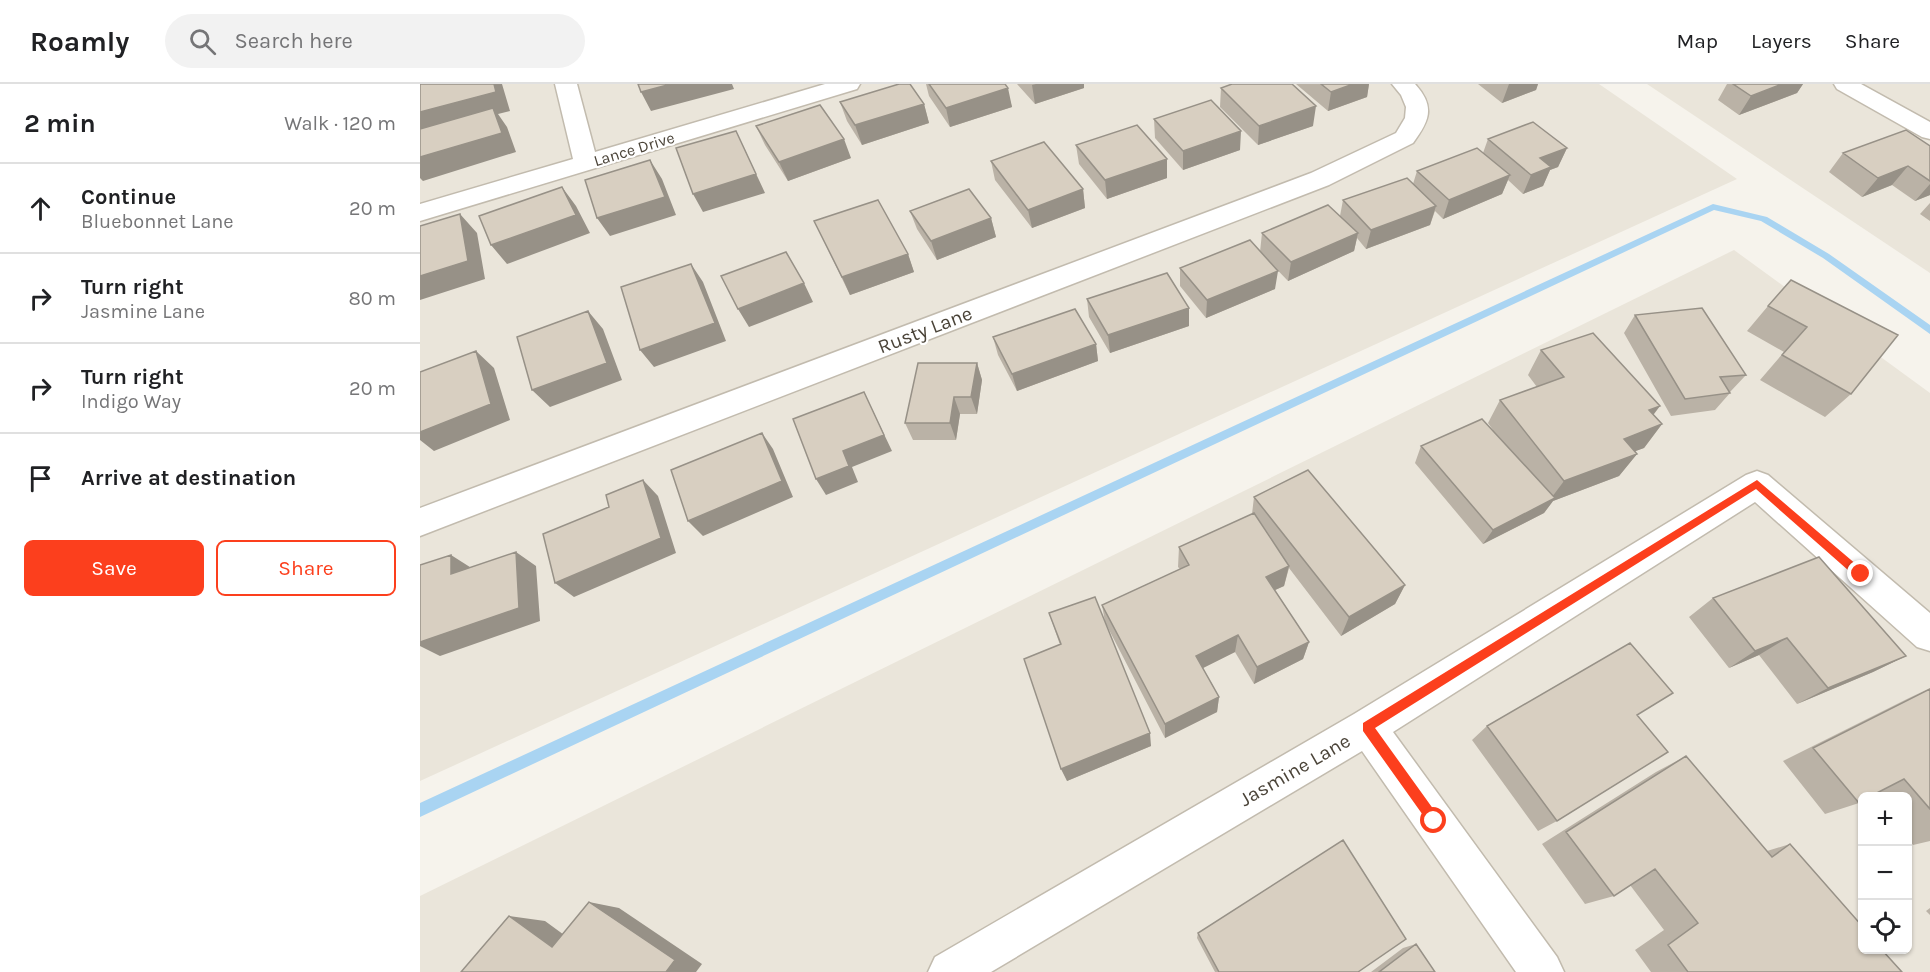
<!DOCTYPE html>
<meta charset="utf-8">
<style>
:root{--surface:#fff;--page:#f2f2f2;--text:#202124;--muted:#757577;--line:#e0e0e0;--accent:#fc3f1d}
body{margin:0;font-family:Karla,sans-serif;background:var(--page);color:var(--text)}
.controls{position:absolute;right:18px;bottom:18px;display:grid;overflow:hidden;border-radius:9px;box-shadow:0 2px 4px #0004}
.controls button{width:54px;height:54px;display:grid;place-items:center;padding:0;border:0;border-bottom:2px solid var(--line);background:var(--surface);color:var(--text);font:30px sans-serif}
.stop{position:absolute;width:18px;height:18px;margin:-14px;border:4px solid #fc3f1d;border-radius:50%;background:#fff}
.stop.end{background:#fc3f1d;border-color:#fff;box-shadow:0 2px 6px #0008}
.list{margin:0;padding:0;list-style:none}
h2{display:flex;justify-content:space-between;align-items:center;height:78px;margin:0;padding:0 24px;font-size:26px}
h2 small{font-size:20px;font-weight:400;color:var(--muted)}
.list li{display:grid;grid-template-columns:39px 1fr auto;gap:18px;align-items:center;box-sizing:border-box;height:90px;padding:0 24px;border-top:2px solid var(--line)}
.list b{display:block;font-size:22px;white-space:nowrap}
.list p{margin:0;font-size:20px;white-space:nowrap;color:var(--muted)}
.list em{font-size:20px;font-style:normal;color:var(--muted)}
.actions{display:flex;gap:12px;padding:18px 24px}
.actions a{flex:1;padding:14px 0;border:2px solid var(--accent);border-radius:9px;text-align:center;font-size:21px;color:var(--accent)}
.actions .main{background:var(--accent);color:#fff}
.icon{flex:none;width:33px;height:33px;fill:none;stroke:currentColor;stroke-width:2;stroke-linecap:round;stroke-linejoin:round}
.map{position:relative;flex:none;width:1510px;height:888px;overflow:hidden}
header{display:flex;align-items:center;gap:36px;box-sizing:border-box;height:84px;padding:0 30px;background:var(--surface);border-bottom:2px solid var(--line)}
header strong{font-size:28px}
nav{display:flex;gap:33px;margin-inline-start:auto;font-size:21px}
.search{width:420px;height:54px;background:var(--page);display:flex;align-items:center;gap:15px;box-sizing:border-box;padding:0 21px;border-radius:33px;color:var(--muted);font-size:22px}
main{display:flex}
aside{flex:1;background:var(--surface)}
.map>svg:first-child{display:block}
.residential{fill:#eae5da;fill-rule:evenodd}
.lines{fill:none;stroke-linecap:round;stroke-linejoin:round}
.stream{fill:#a9d4f2;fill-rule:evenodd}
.street-casing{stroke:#c2bbae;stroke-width:3}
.street{fill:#fff;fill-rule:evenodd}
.wall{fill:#bab2a6}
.shaded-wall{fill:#979187}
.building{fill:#d8cfc1;stroke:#979187;stroke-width:1.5}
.route{fill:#fc3f1d}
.labels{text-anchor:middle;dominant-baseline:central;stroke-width:4.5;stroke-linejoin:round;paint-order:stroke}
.far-street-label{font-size:16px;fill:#4b4439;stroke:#fff}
.street-label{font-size:20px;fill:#4b4439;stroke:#fff}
</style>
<header>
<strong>Roamly</strong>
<div class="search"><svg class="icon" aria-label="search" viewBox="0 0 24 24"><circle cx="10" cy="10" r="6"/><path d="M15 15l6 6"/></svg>Search here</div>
<nav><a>Map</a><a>Layers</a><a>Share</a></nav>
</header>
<main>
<aside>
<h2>2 min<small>Walk · 120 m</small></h2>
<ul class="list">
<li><svg class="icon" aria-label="ahead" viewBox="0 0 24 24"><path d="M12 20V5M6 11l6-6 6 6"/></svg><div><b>Continue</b><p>Bluebonnet Lane</p></div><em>20 m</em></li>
<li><svg class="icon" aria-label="right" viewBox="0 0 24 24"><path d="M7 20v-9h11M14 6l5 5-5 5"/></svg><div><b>Turn right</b><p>Jasmine Lane</p></div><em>80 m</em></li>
<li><svg class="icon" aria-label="right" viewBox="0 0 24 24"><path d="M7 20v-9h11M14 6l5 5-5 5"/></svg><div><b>Turn right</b><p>Indigo Way</p></div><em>20 m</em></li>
<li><svg class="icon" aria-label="arrive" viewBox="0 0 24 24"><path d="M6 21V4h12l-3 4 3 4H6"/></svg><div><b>Arrive at destination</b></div></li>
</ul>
<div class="actions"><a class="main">Save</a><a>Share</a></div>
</aside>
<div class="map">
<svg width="1510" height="888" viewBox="0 0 1510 888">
<rect width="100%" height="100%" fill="#f6f3ec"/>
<path class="residential" d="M0,0H1179L1317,95L0,697Z
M1227,0H1510V189Z
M1314,166L1510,309V888H0V812ZM1442,712H1488V866H1442Z"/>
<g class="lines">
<path class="stream" d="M1293,120L1347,133L1409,170L1510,241V250L1403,174L1341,137L1294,126L0,733V719Z"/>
<defs>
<path id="street" d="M135,0H157L175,68L405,0H440L437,5L0,137V120L153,75Z
M972,0H995C1016,23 1009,37 993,59L909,101L0,452V424L891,89L976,49L985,34L986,23L981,11Z
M1414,0H1441L1510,38V55L1502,53L1417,5Z
M1337,387L1348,391L1510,529V567L1497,563L1335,418L973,648L1137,873L1144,888H1096L942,667L571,888H508L515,873L934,630L1326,391Z"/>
</defs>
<use href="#street" class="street-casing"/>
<use href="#street" class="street"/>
</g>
<path class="wall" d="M506,0H585L592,23L530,43L509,12Z
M597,0H664V4L615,20Z
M876,0H949L947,13L908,27Z
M1058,0H1118L1116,6L1082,19Z
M1307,0H1383L1377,9L1319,31L1298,16Z
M801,4L893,42L838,61L800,23Z
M420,18L504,20L509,39L442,61L427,37Z
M734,35L820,66L763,86L735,54Z
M336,42L431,74L368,97L345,61Z
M1068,55L1147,64L1138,83L1130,86L1123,102L1103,110L1088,96L1082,110L1023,135L1015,127L1010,141L946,165L937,154L934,167L868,197L840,168L842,149L920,132L923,116L993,100L997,87L1063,69Z
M656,61L747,94L687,115L659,80Z
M1510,62V111L1495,117L1472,101L1442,113L1409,88L1423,69Z
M571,77L663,105L665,124L612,144L575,96Z
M1510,119V137L1500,130Z
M490,127L571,134L576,153L517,176L497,145Z
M394,137L488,170L494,188L430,211Z
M760,184L855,205L786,234L760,202Z
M1371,196L1431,310L1405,333L1340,296L1364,268L1327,247L1348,222Z
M667,215L769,224V242L690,269L669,233Z
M1215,231L1326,291L1310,308V309L1295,326L1251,332L1204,249Z
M573,253L676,260L678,277L597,307L578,271Z
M1121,266L1234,331L1242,340L1224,364L1215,367L1217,370L1199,392L1133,417L1124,429L1063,460L995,379L1001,362L1073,346L1068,339L1080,316L1117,303L1108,291Z
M557,279L562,296L557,330H540L536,356H493L485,339Z
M834,413L985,501L975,520L921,552L869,484L864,502L855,506L889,558L883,575L834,600L815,568L783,584L799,613L797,628L745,654L686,540L731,662L647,697L640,561L629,529L685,538L682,521L760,485L758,483L759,463L832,430Z
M1293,514L1486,572L1453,588L1377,620L1339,571L1309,584L1269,533Z
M1510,604V757L1493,761L1488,754V712H1452L1439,719L1405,730L1363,677L1487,615Z
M1218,632L1137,737L1118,747L1052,656L1067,642Z
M1266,672L1347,767L1370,760L1482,888H1231L1215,866L1244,846L1210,801L1194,812L1165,820L1122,760L1236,688Z
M1510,824V831L1506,827Z
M778,849L938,888H795L777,854Z
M996,860L1015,888H951L983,864Z"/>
<path class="shaded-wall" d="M74,0H82L90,27L78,30L87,43L96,68L3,97L0,94V28Z
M251,0H312L314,5L231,27L221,8Z
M616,0H664V4L615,20L612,1Z
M933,0H949L947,13L908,27L911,8Z
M1089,0H1118L1116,6L1082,19Z
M1362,0H1383L1377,9L1319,31L1331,12Z
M588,4L592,23L530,43L526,24Z
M504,20L509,39L442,61L435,41Z
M896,22L893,42L838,61L839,42Z
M316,47L345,109L283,128L273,110Z
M821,47L820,66L763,86V67Z
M424,55L431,74L368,97L359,78Z
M1147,64L1138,83L1130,86L1123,102L1103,110L1111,91L1120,74Z
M747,75V94L687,115L685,96Z
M230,76L242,95L256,131L190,152L177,134Z
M1488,82L1472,101L1442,113L1458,94Z
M1090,91L1082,110L1023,135L1029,116Z
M1510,100V111L1495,117Z
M142,103L156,122L170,149L87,180L71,161Z
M663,105L665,124L612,144L608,126Z
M1016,122L1010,141L946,165L951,146Z
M40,130L57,149L65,195L0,216V192Z
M571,134L576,153L517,176L511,157Z
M938,149L934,167L868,197L871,178Z
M488,170L494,188L430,211L422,193Z
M271,180L283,198L306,257L234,283L220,266Z
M858,187L855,205L786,234L787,216Z
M384,199L393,218L329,243L318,225Z
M769,224V242L690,269L688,251Z
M168,227L183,245L202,296L130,323L112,306Z
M676,260L678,277L597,307L592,290Z
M56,267L74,284L90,336L14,367L0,356V348Z
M557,279L562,296L557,330L551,313Z
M444,308L472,367L432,383L438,398L406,411L396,395L423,367Z
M534,313L540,330L536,356L530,339Z
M1240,322L1222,346L1229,326Z
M1242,340L1224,364L1186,378L1204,355Z
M342,349L353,365L373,413L283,452L268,437Z
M1217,370L1199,392L1133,417L1124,429L1063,460L1073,446L1129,417L1144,397Z
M223,396L238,412L256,469L154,513L135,499Z
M96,468L116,482L120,537L20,572L0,562V558Z
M31,471L53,485L31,490Z
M869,482L864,502L842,512L846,493Z
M985,501L975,520L921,552L929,533Z
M818,551L815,568L775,588L776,572Z
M1367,554L1339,571L1309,584L1335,567Z
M889,558L883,575L834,600L837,583Z
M1486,572L1453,588L1377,620L1408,604Z
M799,613L797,628L745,654V640Z
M730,649L731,662L647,697L641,685Z
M169,818L199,824L282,880L276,888H246Z
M89,832L125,837L166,867L132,863Z"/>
<path class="building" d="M0,0H74L76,8L0,28Z
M218,0H251L221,8Z
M479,0H490L504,20L435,41L420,18Z
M509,0H585L588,4L526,24Z
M812,0H872L896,22L839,42L801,4Z
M901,0H933L911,8Z
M1313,0H1362L1331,12Z
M791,16L821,47L763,67L734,35Z
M400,21L424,55L359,78L336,42Z
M73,24L82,49L0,73V45Z
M1113,38L1147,64L1120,74L1131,83L1111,91L1068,55Z
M717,41L747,75L685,96L656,61Z
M1486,46L1510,62V97L1488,82L1458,94L1423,69Z
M316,47L336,90L273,110L256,64Z
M624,58L663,105L608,126L571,77Z
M1057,64L1090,91L1029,116L997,87Z
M230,76L245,113L177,134L165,96Z
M987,94L1016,122L951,146L923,116Z
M142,103L156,131L71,161L59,132Z
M549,105L571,134L511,157L490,127Z
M458,116L488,170L422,193L394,137Z
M908,121L938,149L871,178L842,149Z
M40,130L48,177L0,192V142Z
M830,156L858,187L787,216L760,184Z
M366,168L384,199L318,225L301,192Z
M271,180L295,239L220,266L201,203Z
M747,189L769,224L688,251L667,215Z
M1371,196L1478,251L1431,310L1362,271L1387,243L1348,222Z
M1282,224L1326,291L1300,293L1310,309L1265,315L1215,231Z
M655,225L676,260L592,290L573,253Z
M168,227L187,279L112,306L97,253Z
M1173,249L1240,322L1229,326L1242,340L1204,355L1217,370L1144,397L1080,316L1144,293L1121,266Z
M56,267L71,320L0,348V288Z
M498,279H557L551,313H534L530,339H485Z
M444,308L464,351L423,367L429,382L396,395L373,335Z
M1062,335L1135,414L1073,446L1001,362Z
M342,349L362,397L268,437L251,386Z
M888,386L985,501L929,533L834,413Z
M223,396L241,454L135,499L123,450L189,423L186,411Z
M834,429L869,482L846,493L889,558L837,583L818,551L776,572L799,613L745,640L682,521L769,481L759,463Z
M96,468L99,524L0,558V481L31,471V490Z
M1399,473L1486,572L1408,604L1367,554L1335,567L1293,514Z
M675,513L730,649L641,685L604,575L641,560L629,529Z
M1210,559L1253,609L1217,631L1248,668L1137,737L1067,642Z
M1510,605V725L1484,695L1451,712H1443V717L1439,719L1393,664Z
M1266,672L1352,773L1370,760L1443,843V866H1462L1482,888H1268L1248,861L1278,839L1235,785L1194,812L1146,748Z
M923,756L986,855L938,888H799L778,849Z
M169,818L255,876L246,888H41L89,832L132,863Z
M996,860L1015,888H959Z"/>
<path class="route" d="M1337,396L1444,487V494H1437L1336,405L955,644L1019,733V741H1010L943,647V639Z"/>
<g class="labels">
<g class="far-street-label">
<text transform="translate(214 65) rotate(-17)">Lance Drive</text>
</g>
<g class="street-label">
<text transform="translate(505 246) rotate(-21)">Rusty Lane</text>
<text transform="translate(875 686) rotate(-30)">Jasmine Lane</text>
</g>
</g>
</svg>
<div class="controls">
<button>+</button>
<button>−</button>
<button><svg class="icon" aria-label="locate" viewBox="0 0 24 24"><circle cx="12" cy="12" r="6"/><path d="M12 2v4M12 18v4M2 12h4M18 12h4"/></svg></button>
</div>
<div class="stop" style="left:1014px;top:737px"></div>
<div class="stop end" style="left:1441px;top:490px"></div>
</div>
</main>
